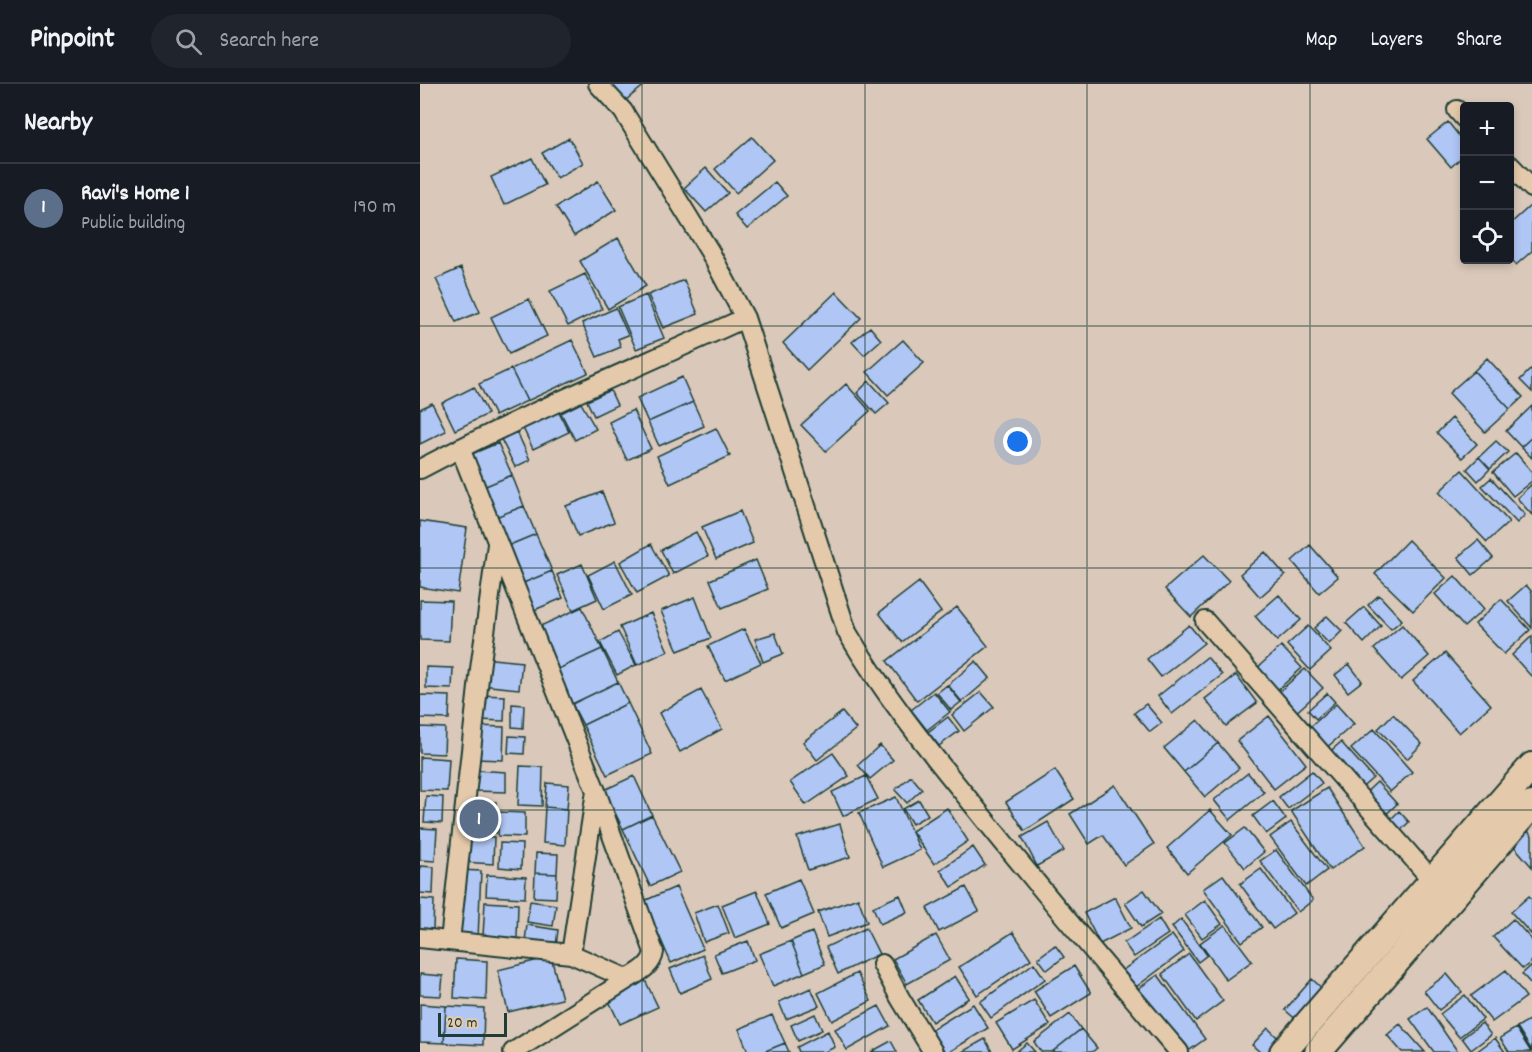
<!DOCTYPE html>
<meta charset="utf-8">
<style>
:root{--surface:#171b24;--page:#20242c;--text:#f1f3f6;--muted:#9ea1a6;--line:#363941;--accent:#c8321e}
body{margin:0;font-family:Dekko,sans-serif;background:var(--page);color:var(--text)}
.controls{position:absolute;right:18px;top:18px;display:grid;overflow:hidden;border-radius:6px;box-shadow:0 3px 9px #0003}
.controls button{width:54px;height:54px;display:grid;place-items:center;padding:0;border:0;border-bottom:2px solid var(--line);background:var(--surface);color:var(--text);font:30px sans-serif}
.scale{position:absolute;left:18px;bottom:15px;width:69px;box-sizing:border-box;padding-left:6px;border:3px solid #1f3d34;border-top:0;font-size:16px;line-height:21px;white-space:nowrap;color:#1f3d34;-webkit-text-stroke:4px #e4caab;paint-order:stroke}
.you{position:absolute;left:598px;top:358px;width:21px;height:21px;margin:-15px;border:4px solid #fff;border-radius:50%;background:#1a73e8;box-shadow:0 0 0 9px #1a73e833}
.badge{display:grid;place-items:center;width:39px;height:39px;border-radius:50%;background:var(--accent);color:#fff;font-size:20px;font-weight:700}
.pin{position:absolute;translate:-50% -50%;border:3px solid #fff;box-shadow:0 2px 6px #0006}
.list{margin:0;padding:0;list-style:none}
h2{display:flex;justify-content:space-between;align-items:center;height:78px;margin:0;padding:0 24px;font-size:26px}
h2 small{font-size:20px;font-weight:400;color:var(--muted)}
.list li{display:grid;grid-template-columns:39px 1fr auto;gap:18px;align-items:center;box-sizing:border-box;height:90px;padding:0 24px;border-top:2px solid var(--line)}
.list b{display:block;font-size:22px;white-space:nowrap}
.list p{margin:0;font-size:20px;white-space:nowrap;color:var(--muted)}
.list em{font-size:20px;font-style:normal;color:var(--muted)}
.icon{flex:none;width:33px;height:33px;fill:none;stroke:currentColor;stroke-width:2;stroke-linecap:round;stroke-linejoin:round}
.map{position:relative;flex:none;width:1112px;height:968px;overflow:hidden}
header{display:flex;align-items:center;gap:36px;box-sizing:border-box;height:84px;padding:0 30px;background:var(--surface);border-bottom:2px solid var(--line)}
header strong{font-size:28px}
nav{display:flex;gap:33px;margin-inline-start:auto;font-size:21px}
.search{width:420px;height:54px;background:var(--page);display:flex;align-items:center;gap:15px;box-sizing:border-box;padding:0 21px;border-radius:33px;color:var(--muted);font-size:22px}
main{display:flex}
aside{flex:1;background:var(--surface)}
.map>svg:first-child{display:block}
.building{fill:#b0c6f5;stroke:#1f3d34;stroke-width:1.5}
.lines{fill:none;stroke-linecap:round;stroke-linejoin:round}
.minor-casing{stroke:#1f3d34;stroke-width:22}
.secondary-casing{stroke:#1f3d34;stroke-width:30}
.minor{stroke:#e4caab;stroke-width:18}
.secondary{stroke:#e4caab;stroke-width:26}
.grid{fill:none;stroke:#1f3d34;stroke-width:1.5;stroke-opacity:0.55}
</style>
<header>
<strong>Pinpoint</strong>
<div class="search"><svg class="icon" aria-label="search" viewBox="0 0 24 24"><circle cx="10" cy="10" r="6"/><path d="M15 15l6 6"/></svg>Search here</div>
<nav><a>Map</a><a>Layers</a><a>Share</a></nav>
</header>
<main>
<aside>
<h2>Nearby<small></small></h2>
<ul class="list">
<li><span class="badge" style="background:#5c6f8a">1</span><div><b>Ravi's Home 1</b><p>Public building</p></div><em>190 m</em></li>
</ul>
</aside>
<div class="map">
<svg width="1112" height="968" viewBox="0 0 1112 968">
<rect width="100%" height="100%" fill="#dac9ba"/>
<filter id="ink" filterUnits="userSpaceOnUse"><feTurbulence type="fractalNoise" baseFrequency=".0167" numOctaves="2"/><feDisplacementMap in="SourceGraphic" scale="12" xChannelSelector="R" yChannelSelector="G"/><feConvolveMatrix kernelMatrix="1 2 1 2 8 2 1 2 1" color-interpolation-filters="sRGB"/></filter>
<g filter="url(#ink)">
<path class="building" d="M186,0H226L201,20Z
M1028,38L1044,58V71L1031,83L1007,55Z
M332,53L353,76L316,109L295,85Z
M149,54L163,79L137,94L122,69Z
M112,74L125,101L84,121L71,93Z
M286,84L308,109L286,128L264,104Z
M178,97L196,126L154,152L136,123Z
M355,98L367,112L327,145L315,131Z
M1110,122L1112,124V167L1096,181L1090,173V140Z
M198,154L226,202L188,225L160,177Z
M41,184L60,228L36,238L16,195Z
M165,190L182,225L148,242L130,207Z
M264,196L278,230L243,244L228,211Z
M416,208L441,234L387,286L363,259Z
M226,211L244,254L216,265L198,223Z
M109,215L127,252L89,270L71,233Z
M196,224L208,251L198,255L201,263L177,273L162,239Z
M450,243L461,256L444,271L432,258Z
M152,256L168,289L107,317L91,285Z
M483,256L504,279L468,311L447,288Z
M1067,274L1103,313L1090,325L1054,287Z
M1112,284V308L1100,296Z
M91,285L107,317L75,332L59,300Z
M1054,287L1090,325L1065,348L1029,309Z
M262,293L273,318L228,338L217,314Z
M449,297L469,319L456,330L437,309Z
M426,300L450,327L406,367L381,341Z
M54,303L68,330L35,346L22,319Z
M190,306L197,321L174,332L167,317Z
M273,318L284,342L239,362L228,338Z
M12,319L26,347L0,360V325Z
M161,319L176,345L155,356L141,329Z
M1112,322V353L1101,363L1086,347Z
M213,326L231,365L207,376L189,338Z
M138,327L149,348L113,365L103,344Z
M1032,334L1057,360L1042,374L1017,349Z
M296,344L310,372L250,400L237,372Z
M97,348L110,376L95,383L81,355Z
M1112,353V374L1101,363Z
M1076,357L1088,368L1070,385L1059,373Z
M78,359L92,391L61,404L47,372Z
M1096,369L1112,388V397L1093,412L1073,388Z
M1059,373L1070,385L1058,397L1047,385Z
M1042,386L1089,438L1067,458L1019,408Z
M92,391L104,422L73,434L61,404Z
M1071,394L1105,431L1097,439L1062,402Z
M1112,400V431L1097,414Z
M182,408L194,438L158,452L146,422Z
M104,422L116,450L85,463L73,434Z
M320,427L333,459L296,475L282,443Z
M0,437L47,444L38,509L0,503Z
M276,448L288,472L253,490L241,466Z
M116,450L132,487L101,500L85,463Z
M988,456L1026,494L993,527L955,490Z
M1058,456L1073,474L1053,491L1038,473Z
M231,460L249,492L217,509L200,478Z
M890,461L918,493L899,509L872,477Z
M845,468L865,491L840,513L820,490Z
M784,471L809,497L771,533L745,505Z
M336,476L348,505L302,524L290,496Z
M195,477L212,511L184,525L168,491Z
M162,480L177,515L153,526L137,491Z
M132,487L143,514L112,527L101,500Z
M1035,492L1064,525L1044,543L1015,510Z
M499,498L521,528L482,558L459,529Z
M1106,501L1112,508V544L1088,517Z
M859,511L881,536L857,557L835,532Z
M959,511L982,536L971,545L948,521Z
M275,513L291,554L258,567L241,527Z
M1081,515L1110,546L1084,570L1055,540Z
M0,516L31,517L29,557L0,556Z
M162,523L182,565L136,586L116,544Z
M537,523L568,562L497,617L467,577Z
M944,523L961,542L944,559L926,539Z
M231,529L248,567L217,581L200,543Z
M907,532L922,547L909,560L894,544Z
M769,541L784,559L741,593L727,575Z
M982,541L1009,572L981,596L954,565Z
M888,542L911,567L890,586L867,561Z
M324,545L341,579L305,596L288,562Z
M198,548L216,581L197,591L180,558Z
M355,549L363,570L343,578L335,555Z
M1112,552V591L1111,592L1092,571Z
M861,562L882,584L854,609L834,587Z
M182,565L198,598L152,620L136,586Z
M1025,569L1071,621L1039,649L993,597Z
M787,573L802,591L752,630L738,612Z
M63,574L102,578L99,605L60,601Z
M556,577L570,594L542,618L528,601Z
M929,580L942,597L928,608L915,591Z
M6,583L33,584L32,605L6,604Z
M885,585L903,604L872,632L854,612Z
M816,591L837,619L806,642L785,615Z
M198,598L208,619L163,641L152,620Z
M527,601L541,618L531,626L517,609Z
M281,606L302,645L260,668L239,629Z
M514,608L530,628L507,646L491,626Z
M561,608L574,623L544,647L532,631Z
M907,609L915,618L896,635L888,626Z
M0,611L30,612L29,635L0,634Z
M59,611L85,612L84,637L58,636Z
M208,619L232,670L187,691L163,641Z
M92,620L104,621L103,644L92,643Z
M726,620L742,639L730,648L714,629Z
M916,620L934,640L905,665L888,645Z
M422,628L436,645L397,676L383,658Z
M973,630L1002,660L987,675L958,645Z
M849,632L886,680L854,705L817,657Z
M528,633L539,647L519,662L508,648Z
M778,636L798,659L764,688L744,664Z
M56,642L84,643L83,676L55,675Z
M0,643L25,644L24,670L0,669Z
M954,645L992,688L970,708L931,665Z
M89,652L105,653L104,670L88,669Z
M921,658L953,694L938,707L906,671Z
M798,659L819,684L785,713L764,688Z
M460,661L473,676L450,695L438,681Z
M413,669L429,692L386,721L370,698Z
M0,673L29,675L27,707L0,706Z
M100,682L123,683L122,722L98,721Z
M55,686L86,688V708L54,707Z
M635,686L654,715L605,747L586,718Z
M892,687L902,699L868,725L859,713Z
M828,689L844,708L810,736L794,716Z
M214,692L232,731L203,745L184,706Z
M446,692L458,715L423,732L412,708Z
M491,692L502,705L487,719L475,706Z
M957,698L977,720L961,735L940,714Z
M127,699L149,701L147,725L125,723Z
M695,701L734,760L704,781L683,751L669,760L650,730Z
M907,704L945,762L910,786L871,727Z
M6,712L23,713L22,739L4,738Z
M476,713L500,766L463,783L439,729Z
M499,716L508,731L492,740L483,725Z
M47,717L76,718V749L46,748Z
M853,717L866,735L846,750L833,732Z
M125,723L147,725L145,761L123,759Z
M527,724L548,757L514,780L492,747Z
M790,726L812,751L767,789L747,764Z
M979,727L989,738L977,750L967,739Z
M79,728L105,729V753L78,752Z
M232,731L260,788L230,802L203,745Z
M628,738L644,767L617,782L602,753Z
M871,738L907,786L886,802L850,753Z
M420,740L430,773L388,786L377,753Z
M0,744L17,745L15,777L0,776Z
M825,744L844,768L825,784L805,759Z
M1108,747L1112,752V783L1093,761Z
M44,752L74,753L73,780L43,778Z
M80,759L102,760L101,785L79,783Z
M553,763L565,781L532,803L520,786Z
M856,766L893,816L878,828L840,777Z
M116,769L138,770L137,790L115,789Z
M0,782L14,783L13,810L0,809Z
M841,785L874,829L853,845L820,800Z
M39,786L61,787L58,854L36,853Z
M115,789L137,790L136,814L114,813Z
M67,791L106,793L105,814L66,812Z
M803,791L842,843L822,858L783,805Z
M379,795L394,830L361,844L346,809Z
M256,803L283,865L251,879L224,817Z
M546,803L559,827L519,848L507,824Z
M724,806L741,830L721,843L705,819Z
M337,807L350,840L315,854L302,821Z
M480,811L487,828L460,840L453,823Z
M1109,812L1112,815V851L1091,828Z
M695,813L711,844L680,860L664,829Z
M438,814L447,838L407,853L398,828Z
M0,815L14,816L13,845L0,844Z
M785,816L802,840L782,854L765,831Z
M110,817L136,821L133,842L107,838Z
M65,818L98,820L97,854L63,852Z
M298,820L309,849L284,858L274,829Z
M739,835L748,850L714,873L704,859Z
M761,835L787,871L778,878L752,843Z
M1093,835L1112,856V877L1103,885L1073,853Z
M107,841L138,846L136,862L105,857Z
M805,841L832,877L806,896L780,859Z
M446,844L459,870L418,890L406,863Z
M392,848L405,880L384,889L371,857Z
M593,848L611,875L557,911L539,883Z
M516,851L530,876L487,900L473,875Z
M752,851L764,867L716,903L703,886Z
M328,857L335,876L302,889L294,870Z
M371,857L384,889L353,902L339,870Z
M635,861L644,873L627,886L618,874Z
M769,870L803,917L776,937L742,890Z
M283,871L292,895L260,909L250,885Z
M131,873L142,915L88,928L78,886Z
M36,875L67,877L66,916L34,914Z
M614,879L625,895L571,934L560,918Z
M1112,881V901L1102,890Z
M654,882L671,909L631,934L614,907Z
M1086,886L1106,913L1072,938L1051,912Z
M437,889L451,917L412,937L398,909Z
M0,890L23,892L21,912L0,911Z
M1027,890L1042,908L1019,926L1004,907Z
M738,891L785,955L767,968L715,907Z
M535,892L549,914L512,938L498,916Z
M892,895L906,908L879,938L865,926Z
M225,896L238,923L200,940L187,913Z
M391,904L399,922L366,935L359,918Z
M1045,911L1063,935L1039,953L1020,930Z
M614,916L630,941L592,965L576,939Z
M0,920L26,922L24,959L0,958Z
M553,920L568,944L529,968H525L511,946Z
M26,922L64,924L63,961L24,959Z
M459,922L470,942L427,966L415,945Z
M1007,923L1038,968H1014L990,935Z
M395,930L402,946L378,957L371,941Z
M650,930L661,945L632,968H621L614,958Z
M352,931L365,959L343,968H328L319,945Z
M1112,934V967L1097,943Z
M1062,939L1071,951L1051,966L1042,954Z
M980,940L1005,968H982L967,951Z
M848,944L862,958L853,968H840L832,961Z
M1096,944L1111,968H1089L1080,954Z
M661,945L677,964L672,968H632Z
M408,947L415,963L405,968H379L377,963Z
M1075,954L1085,968H1056Z
M565,955L572,968H542Z
M471,957L477,968H451Z
M365,959L369,968H343Z
M607,959L615,968H596Z"/>
<g class="lines">
<defs>
<path id="minor" d="M178,0L203,27L290,168L325,234L427,548C463,609 505,662 550,717C618,802 688,885 759,968
M1037,26L1044,34
M1090,81L1112,104
M40,364L176,707L234,868C232,882 219,888 208,895L151,870L176,707
M0,385C106,329 216,284 325,234
M785,537L1012,796
M0,854L151,870
M30,857L60,585L77,460
M462,880L480,914L513,968
M93,968L208,895"/>
<path id="secondary" d="M863,968L1112,682
M898,968L1112,721"/>
</defs>
<use href="#minor" class="minor-casing"/>
<use href="#secondary" class="secondary-casing"/>
<use href="#minor" class="minor"/>
<use href="#secondary" class="secondary"/>
</g>
</g>
<path class="grid" d="M222,0V968M445,0V968M667,0V968M890,0V968M0,242H1112M0,484H1112M0,726H1112"/>
</svg>
<div class="controls">
<button>+</button>
<button>−</button>
<button><svg class="icon" aria-label="locate" viewBox="0 0 24 24"><circle cx="12" cy="12" r="6"/><path d="M12 2v4M12 18v4M2 12h4M18 12h4"/></svg></button>
</div>
<div class="scale">20 m</div>
<div class="you"></div>
<div class="pin badge" style="left:59px;top:735px;background:#5c6f8a">1</div>
</div>
</main>
